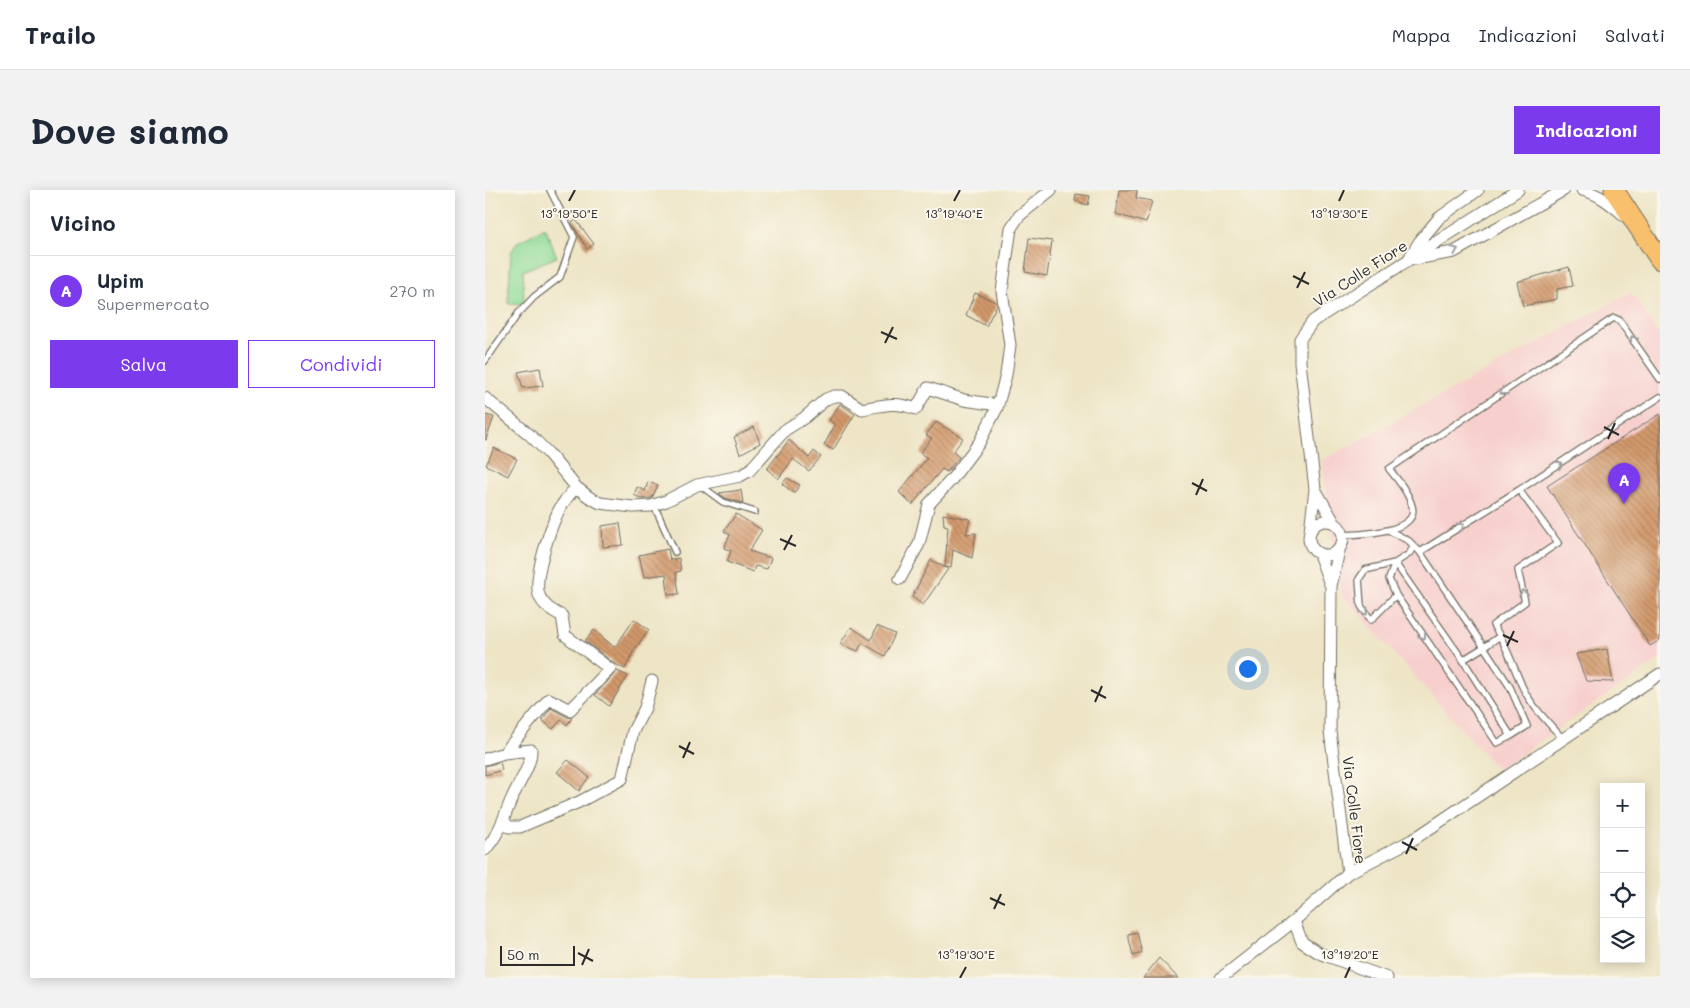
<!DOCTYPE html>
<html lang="it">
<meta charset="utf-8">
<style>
:root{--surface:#fff;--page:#f2f2f3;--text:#1f2937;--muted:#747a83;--line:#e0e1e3;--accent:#7c3aed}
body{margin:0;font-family:Mali,sans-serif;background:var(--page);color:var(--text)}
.controls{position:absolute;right:15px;bottom:15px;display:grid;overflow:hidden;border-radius:0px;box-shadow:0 2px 12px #0003}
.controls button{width:45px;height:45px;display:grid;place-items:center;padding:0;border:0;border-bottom:1px solid var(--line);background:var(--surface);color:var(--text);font:25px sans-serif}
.scale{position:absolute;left:15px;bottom:12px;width:75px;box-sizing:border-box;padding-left:5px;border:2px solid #2b2b2b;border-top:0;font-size:14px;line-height:18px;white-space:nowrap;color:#2b2b2b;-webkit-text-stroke:4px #fbf7ec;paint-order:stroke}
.you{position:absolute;left:762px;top:478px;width:18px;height:18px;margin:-12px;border:4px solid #fff;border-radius:50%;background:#1a73e8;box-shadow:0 0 0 8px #1a73e833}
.badge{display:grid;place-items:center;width:32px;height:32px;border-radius:50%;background:var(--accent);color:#fff;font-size:16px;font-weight:700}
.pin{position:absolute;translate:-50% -41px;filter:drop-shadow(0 1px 2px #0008)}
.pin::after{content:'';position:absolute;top:26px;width:18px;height:15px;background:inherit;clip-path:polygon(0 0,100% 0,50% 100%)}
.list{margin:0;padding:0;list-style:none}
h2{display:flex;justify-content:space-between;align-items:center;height:65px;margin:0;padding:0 20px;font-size:21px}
h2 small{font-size:16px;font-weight:400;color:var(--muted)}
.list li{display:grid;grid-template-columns:32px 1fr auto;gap:15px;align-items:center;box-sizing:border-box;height:70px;padding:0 20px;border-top:1px solid var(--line)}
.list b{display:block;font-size:19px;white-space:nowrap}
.list p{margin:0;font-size:16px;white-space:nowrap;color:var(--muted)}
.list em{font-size:16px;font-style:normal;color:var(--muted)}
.actions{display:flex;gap:10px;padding:15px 20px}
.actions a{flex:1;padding:11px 0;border:1px solid var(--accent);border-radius:0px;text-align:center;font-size:18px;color:var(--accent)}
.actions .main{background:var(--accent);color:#fff}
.icon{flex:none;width:28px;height:28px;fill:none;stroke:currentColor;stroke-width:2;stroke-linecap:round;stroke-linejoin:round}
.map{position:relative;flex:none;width:1175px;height:788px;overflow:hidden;border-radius:0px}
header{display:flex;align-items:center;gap:30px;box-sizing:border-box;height:70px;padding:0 25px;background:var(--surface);border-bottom:1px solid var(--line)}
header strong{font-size:24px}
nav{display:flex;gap:28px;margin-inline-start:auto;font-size:18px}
.intro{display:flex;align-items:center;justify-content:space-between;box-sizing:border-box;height:120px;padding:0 30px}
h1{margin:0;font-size:35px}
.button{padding:12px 22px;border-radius:0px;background:var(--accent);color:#fff;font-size:18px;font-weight:700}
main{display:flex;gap:30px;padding:0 30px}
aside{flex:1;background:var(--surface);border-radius:0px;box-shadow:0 2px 12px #0003}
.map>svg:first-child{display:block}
.built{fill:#f7d0ce}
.green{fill:#92dc98;stroke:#5e8462}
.building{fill:url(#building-back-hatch)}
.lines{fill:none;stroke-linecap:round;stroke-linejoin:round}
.lane-casing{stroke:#6f6c61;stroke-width:8}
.street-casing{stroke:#6f6c61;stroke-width:13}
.primary-casing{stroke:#6f6c61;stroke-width:21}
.lane{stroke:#fff;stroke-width:5.5}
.street{stroke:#fff;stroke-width:11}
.primary{stroke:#f8bf6c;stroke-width:19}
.oneway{stroke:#a0a0a0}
.ticks{fill:none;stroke:#2b2b2b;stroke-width:2}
.labels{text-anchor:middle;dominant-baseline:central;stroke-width:4;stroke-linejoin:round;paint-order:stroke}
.street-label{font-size:15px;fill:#2b2b2b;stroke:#fbf7ec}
.ticks-label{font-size:12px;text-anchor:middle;fill:#2b2b2b;stroke:#fbf7ec;stroke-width:4;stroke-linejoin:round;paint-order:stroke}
</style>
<header>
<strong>Trailo</strong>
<nav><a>Mappa</a><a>Indicazioni</a><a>Salvati</a></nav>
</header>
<div class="intro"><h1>Dove siamo</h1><a class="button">Indicazioni</a></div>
<main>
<aside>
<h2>Vicino<small></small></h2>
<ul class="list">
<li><span class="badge">A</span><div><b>Upim</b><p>Supermercato</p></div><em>270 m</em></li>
</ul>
<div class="actions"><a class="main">Salva</a><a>Condividi</a></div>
</aside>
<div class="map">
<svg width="1175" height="788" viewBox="0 0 1175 788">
<defs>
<pattern id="building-back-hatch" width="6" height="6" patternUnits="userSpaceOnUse" patternTransform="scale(1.25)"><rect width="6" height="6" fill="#d3996c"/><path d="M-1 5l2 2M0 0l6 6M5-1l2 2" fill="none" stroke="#ab7d59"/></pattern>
</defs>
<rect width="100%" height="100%" fill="#fbf7ec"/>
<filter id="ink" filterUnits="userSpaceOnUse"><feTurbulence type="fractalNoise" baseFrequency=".02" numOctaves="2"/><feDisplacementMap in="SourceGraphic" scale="10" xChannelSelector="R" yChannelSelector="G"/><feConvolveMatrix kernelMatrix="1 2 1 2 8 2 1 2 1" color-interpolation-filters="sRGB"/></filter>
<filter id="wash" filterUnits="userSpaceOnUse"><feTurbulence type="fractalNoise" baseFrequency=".0096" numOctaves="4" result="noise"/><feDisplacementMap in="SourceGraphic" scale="20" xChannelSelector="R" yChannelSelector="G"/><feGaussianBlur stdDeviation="1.12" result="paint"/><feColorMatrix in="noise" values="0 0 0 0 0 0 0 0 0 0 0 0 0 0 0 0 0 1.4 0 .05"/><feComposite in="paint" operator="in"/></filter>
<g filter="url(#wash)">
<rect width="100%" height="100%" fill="#eee5c6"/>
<path class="built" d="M1146,102L1175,147V469L1013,580L856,404L836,271Z"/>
<path class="green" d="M60,38L72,67L38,81L39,114L23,113L26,62L33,52Z"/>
<g id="blocks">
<path class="building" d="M634,0H652L651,8L667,11L661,33L631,24Z
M591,4L605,6L603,15L590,11Z
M91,30L109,54L102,59L87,33Z
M544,48L567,51L562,86L540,82Z
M1084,77L1088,96L1072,99V109L1038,116L1032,92Z
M490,103L511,112L512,115L501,136L481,125Z
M55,178L58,196L38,198L33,182Z
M355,214L370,224L348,260L339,255L350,235L344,230Z
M1175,224V450L1165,456L1062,296Z
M0,225L9,227L1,250H0Z
M451,232L478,248L468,262L474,267L462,282L457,279L427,315L414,302L442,268L435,263L447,248L441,245Z
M269,237L275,253L255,264L249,247Z
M304,250L324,268L329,261L336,267L324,281L308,269L293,289L282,279Z
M9,258L32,269L23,286L1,275Z
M302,288L315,295L309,303L297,294Z
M163,292L173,295L167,308L157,309L149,305L152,297L160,301Z
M256,300L258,313L240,308L234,303Z
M251,324L277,340L264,361L286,368L282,379L270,376L268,382L242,372L246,361L239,358L245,345L239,341Z
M458,324L485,329L481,344L491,343L487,368L468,360L466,378L460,377L463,336L459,335Z
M135,333L138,355L118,357L117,336Z
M183,359L185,370L194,368L196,381L191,382L194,404L183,405L181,384L159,387L154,365Z
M446,370L463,379L438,415L427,407Z
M149,429L164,440L149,460L140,479L130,474L100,451L109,440L129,457L131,456Z
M392,436L410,444L400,466L377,453L373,461L355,454L366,437L386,450Z
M1122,459L1128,492L1101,491L1091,464Z
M132,481L143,486L124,516L110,505Z
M66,518L82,527L87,528L82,535L76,530L68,539L57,530Z
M83,570L104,587L94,601L72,582Z
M15,572L17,580L0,585V576Z
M652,742L657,763L648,766L643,744Z
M674,768L693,788H658Z"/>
</g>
</g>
<g filter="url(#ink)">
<use href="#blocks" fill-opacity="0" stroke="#6f6c61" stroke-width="1"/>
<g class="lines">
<defs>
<path id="lane" d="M0,171L33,124L49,107L75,87L89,47L65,0
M215,295L238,312L270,322
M169,315L190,362
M905,341L924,351L935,362L999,457L1015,446L1008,435L1040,412L1033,380L1073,353L1034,300
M859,345C874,344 935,343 927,316C923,302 913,290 904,279L1124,131L1129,128L1134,130L1175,189
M935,362L1034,300L1175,207
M910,373L904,389L911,405L1012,553L1026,546
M910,373L978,470
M911,405L886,430L876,416L874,389L880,380L910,373L924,364L929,356
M1015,446C1024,463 1030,480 1037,496C1046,516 1064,533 1078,549
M999,457L1025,497L1042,536L1026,546L978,470Z"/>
<path id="street" d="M1097,0C1115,4 1127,15 1140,26
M925,67L935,51L954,28L993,0
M930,69L969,62L1079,0
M0,208L45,245L63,263L91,297L104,307L115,313L148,317L166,316L181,311L212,295L255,286L264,281L300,240L319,228L341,209L349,206H357L377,219C398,215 411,211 431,219L443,198L479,210L513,215
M830,299L849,332
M824 348a17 17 0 1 1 34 0a17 17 0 1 1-34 0Z
M825,341L830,299L815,172V149L828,131L1033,0
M834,364L845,394
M415,389L434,354L444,314L467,289L494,253L512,218L521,185L525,155L517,101L526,38L534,26L566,0
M19,563L64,509L85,520L125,479L85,449L80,445L77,426C68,421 58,416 54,405C48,388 65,339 73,322C77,313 84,305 91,297
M0,569L19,563L46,560C46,577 34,592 27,608C18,628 16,642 0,660
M19,631L24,637H35L94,612L137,589L148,541L160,518L167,491
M863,683L929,649L1175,484
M809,731L817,752L834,763L902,788
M736,788L809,731L863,683L845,541L846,396L854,361"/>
<path id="primary" d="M1129,0L1175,70"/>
</defs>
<use href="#lane" class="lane-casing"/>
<use href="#street" class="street-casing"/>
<use href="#primary" class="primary-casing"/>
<use href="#lane" class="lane"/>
<use href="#street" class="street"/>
<use href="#primary" class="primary"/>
</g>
<defs><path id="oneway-chevron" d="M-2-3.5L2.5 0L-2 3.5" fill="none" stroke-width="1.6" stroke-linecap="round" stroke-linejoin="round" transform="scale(1.25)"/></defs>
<g class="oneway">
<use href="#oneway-chevron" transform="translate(970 60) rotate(-23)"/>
<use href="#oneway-chevron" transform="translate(1148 149) rotate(-124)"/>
<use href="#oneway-chevron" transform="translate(1018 202) rotate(146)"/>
<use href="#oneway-chevron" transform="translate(1074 274) rotate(-34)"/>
<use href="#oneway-chevron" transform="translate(976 336) rotate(-32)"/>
<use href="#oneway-chevron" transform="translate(1038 403) rotate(-101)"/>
<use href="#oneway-chevron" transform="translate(880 422) rotate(57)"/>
<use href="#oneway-chevron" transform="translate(938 446) rotate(56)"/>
</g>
</g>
<path class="ticks" d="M84,11L90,0M469,11L475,0M854,11L859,0M808,86L824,94M812,98L820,82M396,142L412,149M400,153L408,137M1119,237L1134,245M1123,249L1130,233M707,293L722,301M711,305L718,289M295,349L311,356M299,360L307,345M1018,445L1033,452M1022,456L1029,441M606,500L621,508M610,512L617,496M194,556L209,564M198,568L205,552M917,652L932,660M921,664L928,648M505,708L520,715M509,719L516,704M93,763L108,771M97,775L104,759M475,788L481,777M860,788L865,777"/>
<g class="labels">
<g class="street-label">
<text transform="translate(875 83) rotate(-33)">Via Colle Fiore</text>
<text transform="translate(870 620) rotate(83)">Via Colle Fiore</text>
</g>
</g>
<g class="ticks-label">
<text x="84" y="28">13°19'50"E</text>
<text x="469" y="28">13°19'40"E</text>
<text x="854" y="28">13°19'30"E</text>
<text x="481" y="769">13°19'30"E</text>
<text x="865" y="769">13°19'20"E</text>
</g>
</svg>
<div class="controls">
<button>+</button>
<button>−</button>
<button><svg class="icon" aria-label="locate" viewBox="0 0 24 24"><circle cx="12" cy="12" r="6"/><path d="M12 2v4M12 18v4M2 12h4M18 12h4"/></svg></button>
<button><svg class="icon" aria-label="layers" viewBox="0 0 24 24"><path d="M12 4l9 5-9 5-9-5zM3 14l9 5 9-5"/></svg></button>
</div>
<div class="scale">50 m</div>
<div class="you"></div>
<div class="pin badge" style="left:1139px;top:314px">A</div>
</div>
</main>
